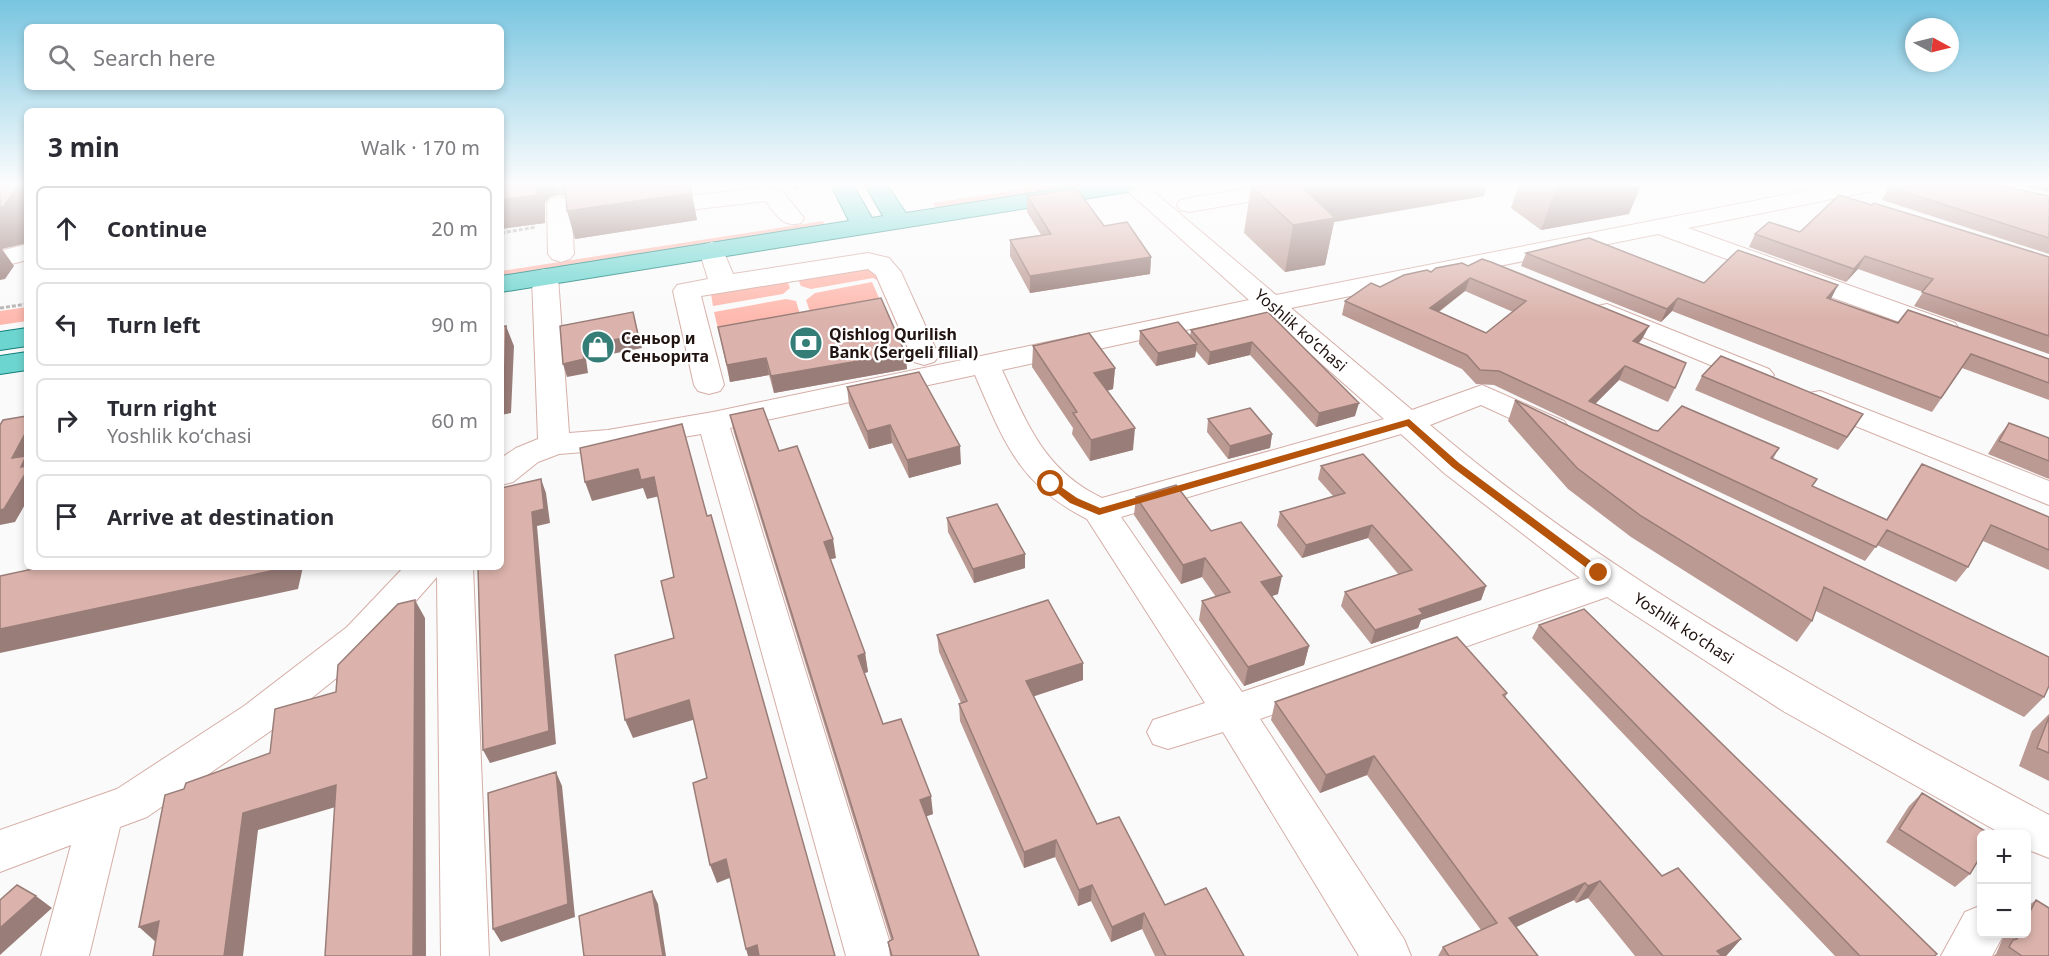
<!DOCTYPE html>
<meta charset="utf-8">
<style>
:root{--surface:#fff;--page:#f2f2f3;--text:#2b2b33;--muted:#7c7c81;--line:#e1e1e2}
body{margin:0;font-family:"Noto Sans",sans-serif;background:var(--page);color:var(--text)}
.controls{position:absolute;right:18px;bottom:18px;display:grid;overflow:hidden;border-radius:9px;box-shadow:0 3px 9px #0003}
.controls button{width:54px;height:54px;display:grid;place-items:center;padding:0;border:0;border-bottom:2px solid var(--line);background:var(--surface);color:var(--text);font:30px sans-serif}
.compass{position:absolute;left:1905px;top:18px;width:54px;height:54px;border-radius:50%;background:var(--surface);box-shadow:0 3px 9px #0003;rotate:97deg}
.stop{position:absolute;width:18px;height:18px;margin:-14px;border:4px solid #b45309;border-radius:50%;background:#fff}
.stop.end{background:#b45309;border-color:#fff;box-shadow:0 2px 6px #0008}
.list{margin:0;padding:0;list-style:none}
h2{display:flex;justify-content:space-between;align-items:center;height:78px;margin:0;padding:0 24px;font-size:26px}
h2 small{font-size:20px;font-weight:400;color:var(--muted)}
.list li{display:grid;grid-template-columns:39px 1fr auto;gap:18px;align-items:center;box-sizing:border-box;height:84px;margin:0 12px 12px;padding:0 12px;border:2px solid var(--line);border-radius:9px}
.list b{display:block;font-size:22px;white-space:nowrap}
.list p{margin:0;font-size:20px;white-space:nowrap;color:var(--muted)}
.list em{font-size:20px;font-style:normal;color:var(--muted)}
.icon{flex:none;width:33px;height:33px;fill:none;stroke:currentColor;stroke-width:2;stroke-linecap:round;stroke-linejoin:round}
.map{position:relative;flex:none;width:2049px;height:956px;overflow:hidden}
.search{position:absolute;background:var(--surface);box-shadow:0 3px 9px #0003;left:24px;top:24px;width:480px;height:66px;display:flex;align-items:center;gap:15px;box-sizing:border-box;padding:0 21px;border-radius:9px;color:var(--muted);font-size:22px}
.panel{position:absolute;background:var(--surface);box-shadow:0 3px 9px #0003;left:24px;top:108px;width:480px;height:462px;border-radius:9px}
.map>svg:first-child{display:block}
.green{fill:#feb9ae}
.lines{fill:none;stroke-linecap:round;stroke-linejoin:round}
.minor-casing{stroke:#d5ada6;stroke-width:2}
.major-casing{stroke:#127f78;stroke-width:2}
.path{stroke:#b6b2b1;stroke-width:3;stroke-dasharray:4 2;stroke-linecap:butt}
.minor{fill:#fff;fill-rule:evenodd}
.major{fill:#6dd5d0;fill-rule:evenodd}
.wall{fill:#bc9a94;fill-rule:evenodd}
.shaded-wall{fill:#997d78}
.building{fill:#dbb3ac;stroke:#997d78;stroke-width:1.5;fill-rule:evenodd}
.route{fill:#b45309}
.labels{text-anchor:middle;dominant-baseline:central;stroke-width:4.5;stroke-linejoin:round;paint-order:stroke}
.street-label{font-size:16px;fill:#201310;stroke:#fff}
.poi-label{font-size:16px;font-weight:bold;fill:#201310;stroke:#fff;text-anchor:start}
</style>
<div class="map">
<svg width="2049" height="956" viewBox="0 0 2049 956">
<rect width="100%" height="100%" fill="#fafafa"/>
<path class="green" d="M1049,185H1086L936,208L933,203Z
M823,221L825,226L501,277V271Z
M863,267L877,271L916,358H912L877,280L873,278L811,289L801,286L798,279Z
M787,280L790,288L783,294L713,306L711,294Z
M872,282L880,300L810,312L806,300L815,293Z
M786,299L796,301L800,314L718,329L714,312Z
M27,307V321L0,325V311Z"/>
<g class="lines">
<defs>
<path id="minor" d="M1121,185H1146L1276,295L1834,185H1878L1875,190L1867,192L1688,228L1955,323L1959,329L1955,335L1945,337L1935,335L1658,234L1291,308L1412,410L1482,385L1564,421L1569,428L1564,435L1553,438L1481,405L1430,425C1619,586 1832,698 2049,815V858L2026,849V834H2002L1783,711L1607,597L1260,719L1404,939L1411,956H1359L1223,732L1168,749L1153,744L1147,732L1153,720L1205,703L1087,519C1019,485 1004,442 975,375L730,428L894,956H846L701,434L608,450L559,454L538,462L513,482L501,485V458L516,448L538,439L532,277L536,271L545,269L554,271L558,277L569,433L608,430L713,412L1249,300ZM1264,313L1384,419L1102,498C1044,470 1028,425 1002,370ZM1401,434L1444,473L1580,578L1242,692L1121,517Z
M1267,185H1317L1313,190L1305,192L1189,212L1180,210L1177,205L1180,200L1189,198Z
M767,187L782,191L804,218L801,223C782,228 776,214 766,201L672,212L663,210L660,205L663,200L672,198Z
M559,197L567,199L571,204L574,254L570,259L561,262L552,259L548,254L547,204L551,199Z
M712,242L721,245L733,274L868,253L889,258L901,272L939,356L934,362L924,365L914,362L876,275L868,269L701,296L724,385L720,391L709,394L698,391L694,385L673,291L677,285L708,279L699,250L703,245Z
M27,244V260L0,267V251Z
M1607,304L1769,369L1774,375L1769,381L1759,384L1749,381L1597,318L1593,312L1597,306Z
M1820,391L2049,481V505L1809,407L1805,400L1809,393Z
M404,567H473L489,956H441L437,577L375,647L272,730L147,817L120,827L89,956H41L71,845L0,872V830L117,789L244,706L347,627Z
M1982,905V934H2004L1992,956H1941L1965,912Z"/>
<path id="major" d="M831,185H853L872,218L883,216L865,185H887L906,213L1085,185H1139L1135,190L1127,192L501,292V276L849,221Z
M27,328V346L0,350V332Z
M27,352V370L0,374V356Z"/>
</defs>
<use href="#minor" class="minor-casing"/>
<use href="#major" class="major-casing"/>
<path class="path" d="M795,188L811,185
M501,233L536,227
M0,308L27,304"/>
<use href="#minor" class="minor"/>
<use href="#major" class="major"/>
</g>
<path class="wall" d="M501,185H690L697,220L575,239L566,196L558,195L550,197L545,203V223L501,229Z
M1519,185H1641L1629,214L1541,230L1511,208Z
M2015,185H2049V192Z
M1251,186L1484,196L1334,222L1325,265L1285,272L1244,233Z
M1889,187L2049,196V254L1882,200Z
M1027,196L1104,226L1151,257L1150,274L1030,293L1010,256V240L1041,235L1027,212Z
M1872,205L2049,257V354L1914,306L1923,292L1858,269L1846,282L1749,247L1755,234L1800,232Z
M1526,253L1704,283L1830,299L1898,323L2049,359V400L1962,368L1932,412L1672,311L1661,322L1521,266Z
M1468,266L1649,326L1642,339L1639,343L1675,388L1668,402L1619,380L1595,404L1653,430L1779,448L1773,459L1813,487L1886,520L1912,478L1922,464L2049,517V570L1983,541L1968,567L1956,582L1877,545L1865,561L1494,385L1476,384L1462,369L1342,315L1345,301L1380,287L1431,272ZM1465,291L1513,312L1486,333L1439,312Z
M1268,312L1355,416L1316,427L1250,355L1208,365L1196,351L1195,357L1156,366L1139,344L1140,331L1190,336L1191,330Z
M718,327L905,353L907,369L774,393L769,375L730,382Z
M1033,346L1115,368L1113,389L1107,391L1133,450L1090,461L1072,434L1073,428L1032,367Z
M1702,376L1855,427L1838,450L1695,390Z
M847,387L961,464L909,478L892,443L869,449L849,405Z
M1515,400L2044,697L2024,717L1816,611L1812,621L1797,642L1631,537L1568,489L1508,421Z
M730,415L779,451L836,558L830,559L865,653L868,672L864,673L883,724L933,814L926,816L979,956H890L888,942L891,940L734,433Z
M1208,419L1272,434L1270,448L1228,459L1207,432Z
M2009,423L2049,438V479L1988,454L1999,436Z
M1321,466L1486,586L1481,600L1421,620L1418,628L1371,644L1341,606L1345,592L1399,575L1368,538L1302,558L1277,526L1280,512L1333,496L1318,479Z
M1136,497L1211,531L1278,594L1272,596L1309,646L1304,665L1244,686L1199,620L1202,601L1216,597L1202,577L1181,584L1134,515Z
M947,518L1025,554V568L974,583L948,532Z
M1539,625L1935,956H1835L1532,638Z
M937,635L1083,663V680L1033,696L1097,824L1165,905L1244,956H1155L1142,929L1111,942L1091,901L1078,906L1055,857L1024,868L960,721L959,704L961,703L939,652Z
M1507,693L1505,698L1662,876L1741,939L1726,956H1635L1588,898L1576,903L1574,900L1516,927L1538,956H1438L1443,947L1481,930L1367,775L1320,793L1271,720L1275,702Z
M2049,714V781L2019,766L2032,731Z
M1922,793L1970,874L1955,887L1886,842L1909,806Z
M2036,900L2049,956H1993L1996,954L2005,933H2026V907Z"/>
<path class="shaded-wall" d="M19,185H27V243L2,249L14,266L5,279L0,280V207Z
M536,185H555L558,195L550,197L545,203V223L501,229V200Z
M653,185H690L697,220L575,239L567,211Z
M1298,185H1487L1484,196L1334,222L1325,265L1285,272L1293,225Z
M1557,185H1641L1629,214L1541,230Z
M1865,256L1858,269L1846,282L1854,269Z
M1151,257L1150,274L1030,293V276Z
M1470,278L1465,291L1426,321L1430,308Z
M1838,285L1831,299L1827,298Z
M1678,298L1672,311L1661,322L1667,309Z
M633,312L642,348L586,359L588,373L567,377L563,364L582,346Z
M506,326L514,346L511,413L501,415V394Z
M1649,326L1642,339L1627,355L1633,341Z
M1252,342L1250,355L1208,365L1210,352Z
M1197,344L1195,357L1156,366L1158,353Z
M905,353L907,369L774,393L771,376Z
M766,358L769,375L730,382L727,365Z
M1625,366L1619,380L1587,412L1589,401Z
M1115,368L1113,389L1093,394L1094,373Z
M1359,403L1355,416L1316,427L1319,413Z
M1863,414L1855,427L1838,450L1847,437Z
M890,425L892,443L869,449L867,431Z
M1135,428L1133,450L1090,461L1091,440Z
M27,430V501L15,522L0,525V510L12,458Z
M1272,434L1270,448L1228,459L1230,446Z
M960,446L961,464L909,478L907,460Z
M638,469L654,477L660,496L647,499L643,488L592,501L585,482Z
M541,479L546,493L550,523L537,526L556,744L490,763L483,750L532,512Z
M1372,525L1368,538L1302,558L1306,545Z
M833,539L836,558L827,560L824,542Z
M1025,554V568L974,583L973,569Z
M1205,558L1202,577L1181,584L1183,565Z
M286,567H303L298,589L0,653V629Z
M1282,576L1278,594L1257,601L1261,582Z
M1486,586L1481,600L1421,620L1418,628L1371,644L1375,630L1419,609Z
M415,600L425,618L426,956H413Z
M1309,646L1304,665L1244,686L1248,667Z
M865,653L868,672L861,674L858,656Z
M1083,663V680L1026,699V681Z
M689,700L696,719L633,738L625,720Z
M1374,756L1367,775L1320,793L1326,775Z
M556,772L562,786L575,917L501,942L493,929Z
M336,785L349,803L258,830L243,956H224L243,813Z
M931,796L933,814L922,818L920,800Z
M1056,840L1055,857L1024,868V852Z
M726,859L732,877L717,883L710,865Z
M1600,881L1588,898L1576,903L1588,886Z
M1585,883L1574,900L1499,935L1509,918Z
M1092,885L1091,901L1078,906L1079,890Z
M652,891L658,904L666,956H663Z
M36,896L52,908L0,955V928Z
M1144,913L1142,929L1111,942L1112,927Z
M159,921L158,944L139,927Z
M1741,939L1726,956H1713L1717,951Z
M757,945L760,956H748L746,949Z"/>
<path class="building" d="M0,185H19L4,206L0,207Z
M501,185H536V195L501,200Z
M565,185H658L665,187L689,185L691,193L567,211Z
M1252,185H1300L1335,218L1293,225L1251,186Z
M1892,185H1997L2049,196V238L1889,187Z
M1077,189L1104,226L1127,222L1151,257L1030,276L1010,240L1051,234L1027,196Z
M1839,195L1872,205L1874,203L2049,257V336L1922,292L1933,279L1865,256L1854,269L1755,234L1769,222L1800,232Z
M1589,238L1704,283L1738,250L1838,285L1827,298L1898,323L1908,310L2049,359V383L1971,354L1941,398L1678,298L1667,309L1526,253Z
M1482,259L1491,262L1649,326L1633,341L1686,363L1675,388L1625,366L1589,401L1653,430L1658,431L1682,406L1779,448L1771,458L1817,479L1812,486L1887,520L1922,464L2049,517V550L1991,525L1968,567L1887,530L1876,547L1499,371L1480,370L1467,355L1345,301L1371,283L1380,287L1404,275L1427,270L1431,272L1436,268L1462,263L1468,266ZM1470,278L1526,301L1486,333L1430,308Z
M881,298L905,353L771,376L766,358L727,365L718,327Z
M633,312L638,335L582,346L584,359L563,364L560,326Z
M1268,312L1359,403L1319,413L1252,342L1210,352L1191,330Z
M1178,322L1197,344L1158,353L1140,331Z
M506,326L504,393L501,394V327Z
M1089,333L1115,368L1094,373L1135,428L1091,440L1073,413L1077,412L1033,346Z
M1721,356L1863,414L1847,437L1702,376Z
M919,372L960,446L907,460L890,425L867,431L847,387Z
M1515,400L2049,657V686L2044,697L1824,587L1812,621L1641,516L1577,468Z
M763,408L779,451L797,446L833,539L824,542L865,653L858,656L883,724L901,719L931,796L920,800L979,956H892L888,942L893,939L730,415Z
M1250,408L1272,434L1230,446L1208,419Z
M27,416V430L12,458L26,456L21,467L27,466V471L4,509L0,510V425L3,420Z
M2009,423L2049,438V461L1999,441Z
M682,424L707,516L711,515L835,956H759L757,945L746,949L726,859L710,865L693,783L707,778L689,700L625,720L615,655L674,638L661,581L674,577L654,477L641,480L638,469L585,482L580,448Z
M1363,454L1486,586L1419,609L1423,614L1375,630L1345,592L1412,570L1372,525L1306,545L1280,512L1345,493L1321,466Z
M541,479L544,509L532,512L549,731L483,750L478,567H501V488Z
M1176,485L1211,531L1241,522L1282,576L1261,582L1309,646L1248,667L1202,601L1230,592L1205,558L1183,565L1136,497Z
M997,504L1025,554L973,569L947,518Z
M42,567H286L285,568L0,629V576Z
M415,600L413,956H325L336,785L243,813L224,956H153L159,921L139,927L165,795L184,789L186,783L270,753L275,709L336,692L338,665L398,604Z
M1048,600L1083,663L1026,681L1097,824L1119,817L1165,905L1206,888L1244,956H1166L1144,913L1112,927L1092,885L1079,890L1056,840L1024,852L959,704L967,701L937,635Z
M1584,609L1937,954L1934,956H1860L1539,625Z
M1457,637L1507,693L1503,695L1662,876L1678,868L1741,939L1717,951L1722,956H1663L1600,881L1588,886L1585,883L1509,918L1538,956H1449L1443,947L1497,923L1374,756L1326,775L1275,702Z
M2049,717V753L2037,748Z
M556,772L568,904L493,929L488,793Z
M1922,793L1990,834H1982V854L1970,874L1899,829Z
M17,885L36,896L0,928V900Z
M652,891L663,956H584L579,916Z
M2036,900L2049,908V956H2022L2009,947L2013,940L2017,939L2020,933H2026V919Z"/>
<linearGradient id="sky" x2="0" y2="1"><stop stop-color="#78c5e0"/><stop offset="0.58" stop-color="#fdfdfd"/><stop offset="1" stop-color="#fdfdfd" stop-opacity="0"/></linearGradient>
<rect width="2049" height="318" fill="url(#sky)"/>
<path class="route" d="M1409,419L1459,463L1603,570V575H1596L1452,467L1407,426L1099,515L1070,503L1046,484L1054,482L1077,498L1100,508Z"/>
<defs>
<symbol id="bank-disc" viewBox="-11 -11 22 22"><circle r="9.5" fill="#357d77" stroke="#fff"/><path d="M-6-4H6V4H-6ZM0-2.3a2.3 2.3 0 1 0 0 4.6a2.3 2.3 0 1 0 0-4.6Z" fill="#fff"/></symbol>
<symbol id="shop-disc" viewBox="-11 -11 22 22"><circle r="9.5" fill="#357d77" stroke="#fff"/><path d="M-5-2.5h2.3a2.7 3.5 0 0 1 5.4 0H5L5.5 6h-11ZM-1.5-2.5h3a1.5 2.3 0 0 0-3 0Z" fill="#fff"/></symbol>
</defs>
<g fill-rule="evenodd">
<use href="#bank-disc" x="787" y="324" width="38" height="38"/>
<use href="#shop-disc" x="579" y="328" width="38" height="38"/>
</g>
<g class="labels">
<g class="street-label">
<text transform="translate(1301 330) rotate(41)">Yoshlik koʻchasi</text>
<text transform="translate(1684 628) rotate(33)">Yoshlik koʻchasi</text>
</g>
<g class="poi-label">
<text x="829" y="334">Qishlog Qurilish<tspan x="829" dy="18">Bank (Sergeli filial)</tspan></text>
<text x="621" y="338">Сеньор и<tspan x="621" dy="18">Сеньорита</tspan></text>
</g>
</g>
</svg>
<div class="controls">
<button>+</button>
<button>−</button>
</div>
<svg class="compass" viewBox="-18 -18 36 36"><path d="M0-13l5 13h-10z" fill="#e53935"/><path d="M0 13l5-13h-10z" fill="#7c7c81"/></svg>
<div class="stop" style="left:1051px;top:484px"></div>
<div class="stop end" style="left:1599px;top:573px"></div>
<div class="search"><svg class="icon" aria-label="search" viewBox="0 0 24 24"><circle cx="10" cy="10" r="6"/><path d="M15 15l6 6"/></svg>Search here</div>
<section class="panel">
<h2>3 min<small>Walk · 170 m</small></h2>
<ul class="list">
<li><svg class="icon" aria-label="ahead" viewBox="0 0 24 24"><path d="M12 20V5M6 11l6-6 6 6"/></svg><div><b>Continue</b></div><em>20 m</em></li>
<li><svg class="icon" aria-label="left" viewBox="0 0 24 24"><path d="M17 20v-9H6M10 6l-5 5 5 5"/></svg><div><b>Turn left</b></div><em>90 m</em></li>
<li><svg class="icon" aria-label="right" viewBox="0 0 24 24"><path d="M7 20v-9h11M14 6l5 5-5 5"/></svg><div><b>Turn right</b><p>Yoshlik koʻchasi</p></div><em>60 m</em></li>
<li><svg class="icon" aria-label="arrive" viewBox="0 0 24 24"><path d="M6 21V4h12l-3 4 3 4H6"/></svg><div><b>Arrive at destination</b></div></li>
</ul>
</section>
</div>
